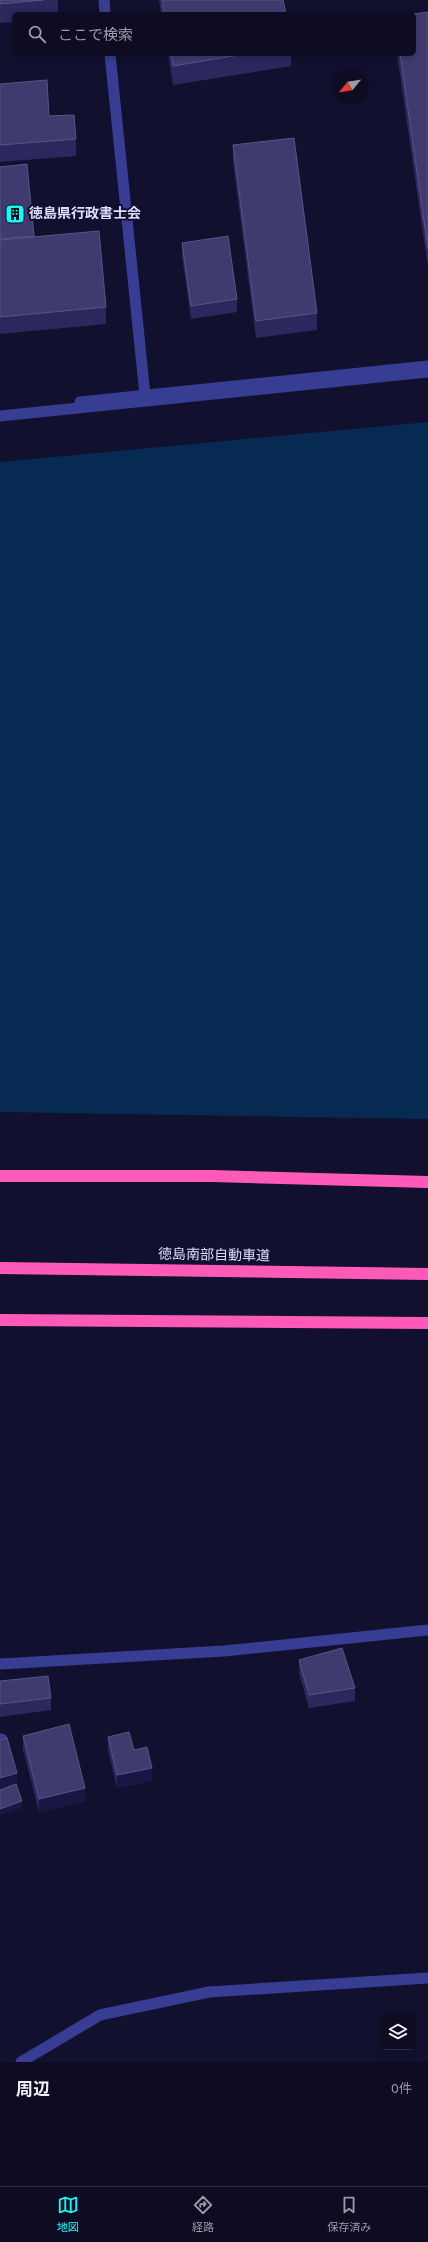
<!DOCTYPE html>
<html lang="ja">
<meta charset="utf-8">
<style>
:root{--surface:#0e0c23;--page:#1c1a30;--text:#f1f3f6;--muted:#9b9ba6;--line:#2e2c41;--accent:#0afffd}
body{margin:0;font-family:Overpass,"Noto Sans JP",sans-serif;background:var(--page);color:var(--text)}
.controls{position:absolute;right:12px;bottom:12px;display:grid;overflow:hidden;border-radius:6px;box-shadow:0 2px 6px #0003}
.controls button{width:36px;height:36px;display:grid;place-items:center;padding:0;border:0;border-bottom:1px solid var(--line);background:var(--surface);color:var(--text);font:20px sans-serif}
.compass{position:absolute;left:332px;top:68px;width:36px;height:36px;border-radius:50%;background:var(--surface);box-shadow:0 2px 6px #0003;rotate:240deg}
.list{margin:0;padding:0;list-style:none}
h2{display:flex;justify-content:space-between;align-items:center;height:52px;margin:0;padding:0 16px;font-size:17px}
h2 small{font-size:13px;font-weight:400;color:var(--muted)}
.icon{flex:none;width:22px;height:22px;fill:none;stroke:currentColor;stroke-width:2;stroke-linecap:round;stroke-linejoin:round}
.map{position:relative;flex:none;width:428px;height:2062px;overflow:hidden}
.search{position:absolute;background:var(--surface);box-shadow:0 2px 6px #0003;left:12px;right:12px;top:12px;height:44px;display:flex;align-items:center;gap:10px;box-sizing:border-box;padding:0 14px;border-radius:6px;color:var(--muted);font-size:15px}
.sheet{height:124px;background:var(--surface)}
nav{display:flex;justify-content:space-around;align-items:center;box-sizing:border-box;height:56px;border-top:1px solid var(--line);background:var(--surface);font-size:11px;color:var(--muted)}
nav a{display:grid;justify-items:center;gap:2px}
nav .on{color:var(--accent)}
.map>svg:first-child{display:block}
.water{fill:#062a51}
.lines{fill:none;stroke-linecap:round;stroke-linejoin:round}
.minor{stroke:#373d92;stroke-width:11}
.tertiary{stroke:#373d92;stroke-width:11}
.motorway{stroke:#ff59ba;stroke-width:12}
.wall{fill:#2c285e}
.shaded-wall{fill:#1a1644}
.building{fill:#3f3b6f;stroke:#585586}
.labels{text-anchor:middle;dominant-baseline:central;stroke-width:4;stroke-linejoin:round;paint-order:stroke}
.poi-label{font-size:14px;font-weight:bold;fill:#dedeff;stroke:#12102f;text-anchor:start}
.street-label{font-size:14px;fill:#dedeff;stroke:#12102f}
</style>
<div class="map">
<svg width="428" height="2062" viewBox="0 0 428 2062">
<rect width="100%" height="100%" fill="#12102f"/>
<path class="water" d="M428,422V1119L0,1112V462Z"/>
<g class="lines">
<path class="minor" d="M80,402L428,366
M0,1664L224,1651L428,1630
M0,1739H2
M21,2062L100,2015L209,1992L428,1978"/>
<path class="tertiary" d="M104,0L105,14
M110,54L145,395
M0,416L428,372"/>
<path class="motorway" d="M0,1176H212L428,1182
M0,1268L428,1274
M0,1320L428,1323"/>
</g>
<path class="wall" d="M0,0H58V14H14V22L0,23Z
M159,0H283L286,14H161Z
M428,12V268L397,54H414Z
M168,54H291V66L173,85Z
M0,84L49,116L76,139V156L0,162Z
M233,145L317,313V330L256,338L233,162Z
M27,164L34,237L106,307V324L0,334V167Z
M182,243L237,299V312L191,319L182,256Z
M299,1660L355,1688V1701L309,1708L299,1673Z
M0,1681L51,1698V1710L0,1717Z
M23,1736L85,1801L39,1812L23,1749Z
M108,1737L134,1750L152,1781L117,1788L108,1750Z"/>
<path class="shaded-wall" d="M152,1768V1781L117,1788V1775Z
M17,1773V1786L0,1791V1778Z
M85,1788V1801L39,1812V1799Z
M22,1801V1808L0,1816V1809Z"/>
<path class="building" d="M0,0H43L0,4Z
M162,0H283L286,14H164Z
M428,12V249L400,54H414V14Z
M171,54H245L173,66Z
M47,80L49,116L74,115L76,139L0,145V84Z
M294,138L317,313L256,321L233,145Z
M27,164L34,236L0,239V167Z
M99,231L106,307L0,317V240Z
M228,236L237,299L191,306L182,243Z
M342,1648L355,1688L309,1695L299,1660Z
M48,1676L51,1698L0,1704V1681Z
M69,1724L85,1788L39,1799L23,1736Z
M129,1732L134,1750L147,1747L152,1768L117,1775L108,1737Z
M7,1738L17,1773L0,1778V1740Z
M16,1784L22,1801L0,1809V1790Z"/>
<defs>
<symbol id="building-square" viewBox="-11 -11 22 22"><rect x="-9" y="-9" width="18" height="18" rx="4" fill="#0afffd" stroke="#12102f"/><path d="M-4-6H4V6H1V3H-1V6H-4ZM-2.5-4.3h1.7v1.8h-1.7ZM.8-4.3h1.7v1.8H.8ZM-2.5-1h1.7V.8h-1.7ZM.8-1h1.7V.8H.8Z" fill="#111"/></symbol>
</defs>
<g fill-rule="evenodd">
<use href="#building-square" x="4" y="203" width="22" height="22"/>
</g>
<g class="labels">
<g class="poi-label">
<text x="29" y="214">徳島県行政書士会</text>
</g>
<g class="street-label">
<text transform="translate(214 1256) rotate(1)">徳島南部自動車道</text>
</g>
</g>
</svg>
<div class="controls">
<button><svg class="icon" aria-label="layers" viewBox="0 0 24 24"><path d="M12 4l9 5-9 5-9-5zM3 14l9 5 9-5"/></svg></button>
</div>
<svg class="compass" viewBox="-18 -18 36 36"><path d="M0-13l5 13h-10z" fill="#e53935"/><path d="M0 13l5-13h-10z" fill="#9b9ba6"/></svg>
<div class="search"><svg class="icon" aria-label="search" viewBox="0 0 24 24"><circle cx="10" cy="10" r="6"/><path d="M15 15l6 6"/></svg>ここで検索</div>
</div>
<section class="sheet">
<h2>周辺<small>0件</small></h2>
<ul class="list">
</ul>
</section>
<nav>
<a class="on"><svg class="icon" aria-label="map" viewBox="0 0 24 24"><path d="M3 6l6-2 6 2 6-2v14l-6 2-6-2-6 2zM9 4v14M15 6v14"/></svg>地図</a>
<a><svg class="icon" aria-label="directions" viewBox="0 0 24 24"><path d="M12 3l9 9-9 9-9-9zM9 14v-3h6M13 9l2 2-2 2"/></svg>経路</a>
<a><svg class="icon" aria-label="saved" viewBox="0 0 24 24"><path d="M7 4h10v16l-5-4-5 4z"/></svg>保存済み</a>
</nav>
